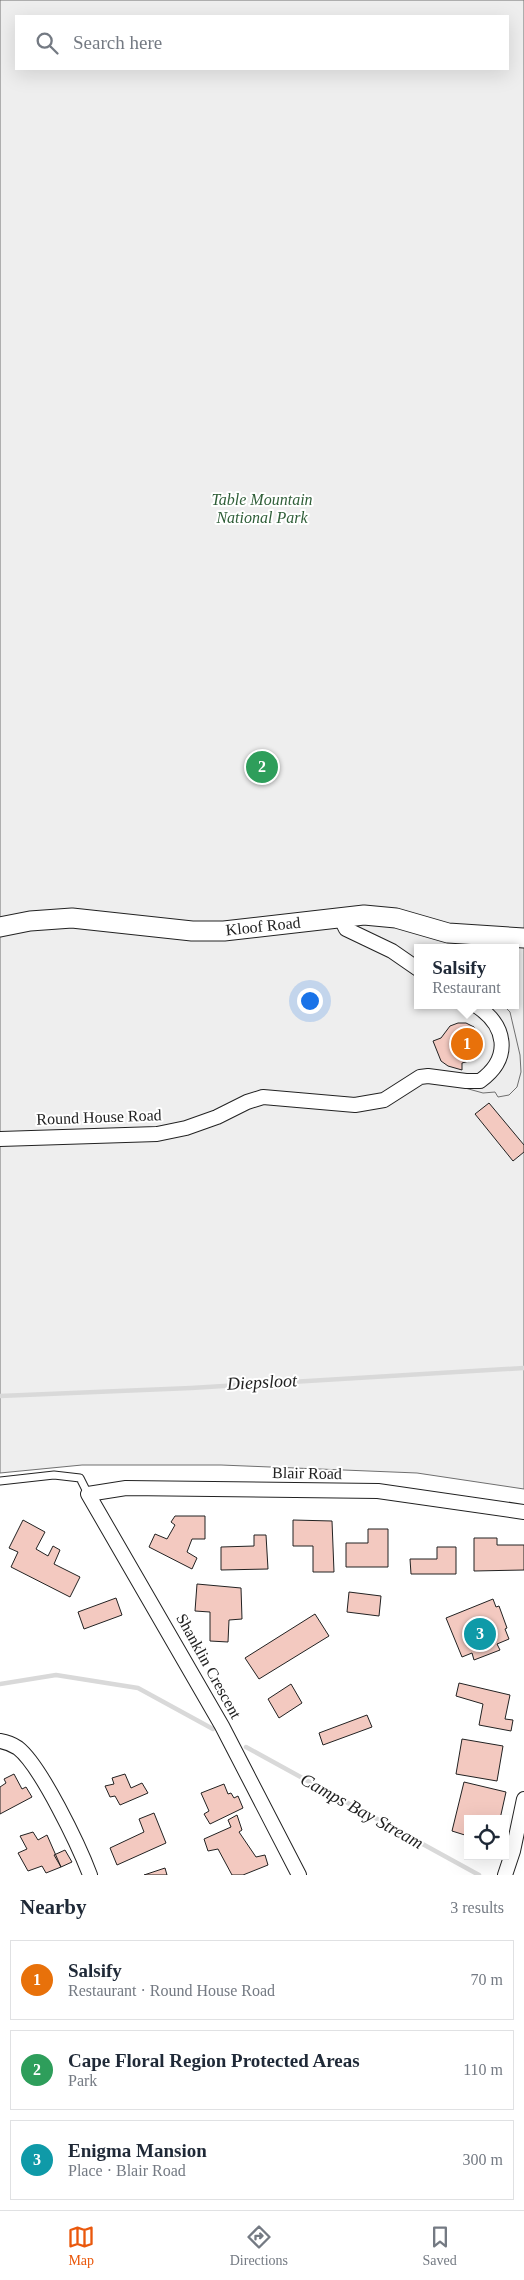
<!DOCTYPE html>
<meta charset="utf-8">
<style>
:root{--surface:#fff;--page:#f6f6f7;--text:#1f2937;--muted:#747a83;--line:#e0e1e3;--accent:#ea580c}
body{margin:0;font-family:"Times New Roman",serif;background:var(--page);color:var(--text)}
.controls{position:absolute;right:15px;bottom:15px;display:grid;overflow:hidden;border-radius:0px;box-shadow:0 5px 20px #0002}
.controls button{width:45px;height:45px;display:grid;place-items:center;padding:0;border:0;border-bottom:1px solid var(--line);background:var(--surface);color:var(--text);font:25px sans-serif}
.you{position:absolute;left:309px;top:1000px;width:18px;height:18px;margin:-12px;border:4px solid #fff;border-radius:50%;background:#1a73e8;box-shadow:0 0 0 8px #1a73e833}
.badge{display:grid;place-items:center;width:32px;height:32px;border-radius:50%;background:var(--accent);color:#fff;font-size:16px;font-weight:700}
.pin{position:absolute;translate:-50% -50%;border:2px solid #fff;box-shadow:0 1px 5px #0006}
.popup{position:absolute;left:414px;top:944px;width:105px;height:65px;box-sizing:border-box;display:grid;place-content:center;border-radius:0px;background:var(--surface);filter:drop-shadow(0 1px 4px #0005);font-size:16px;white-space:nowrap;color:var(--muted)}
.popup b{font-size:19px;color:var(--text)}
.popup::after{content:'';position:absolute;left:50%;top:100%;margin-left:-10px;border:10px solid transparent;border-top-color:var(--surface)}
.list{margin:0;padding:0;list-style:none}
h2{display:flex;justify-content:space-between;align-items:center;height:65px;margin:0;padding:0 20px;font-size:21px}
h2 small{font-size:16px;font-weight:400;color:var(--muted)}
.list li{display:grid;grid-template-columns:32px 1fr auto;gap:15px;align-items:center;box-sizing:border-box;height:80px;margin:0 10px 10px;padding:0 10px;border:1px solid var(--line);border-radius:0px}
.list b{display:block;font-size:19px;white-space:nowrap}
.list p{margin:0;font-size:16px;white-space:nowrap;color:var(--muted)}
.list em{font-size:16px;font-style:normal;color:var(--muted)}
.icon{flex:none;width:28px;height:28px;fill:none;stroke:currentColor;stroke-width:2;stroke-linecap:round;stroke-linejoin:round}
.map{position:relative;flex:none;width:524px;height:1875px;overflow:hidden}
.search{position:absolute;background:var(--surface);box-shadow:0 5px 20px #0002;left:15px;right:15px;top:15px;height:55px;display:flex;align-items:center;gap:12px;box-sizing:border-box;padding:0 18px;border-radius:0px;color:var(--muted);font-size:19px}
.sheet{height:335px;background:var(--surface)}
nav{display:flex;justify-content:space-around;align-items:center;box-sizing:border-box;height:70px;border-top:1px solid var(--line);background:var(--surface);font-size:14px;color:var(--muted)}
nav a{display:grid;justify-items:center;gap:2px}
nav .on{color:var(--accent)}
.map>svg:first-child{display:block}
.green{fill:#eee;stroke:#6f6f6f;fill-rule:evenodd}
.parking{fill:#ededed;stroke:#6f6f6f}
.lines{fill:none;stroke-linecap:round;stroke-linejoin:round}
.stream{stroke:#d9d9d9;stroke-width:4.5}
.building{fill:#f3c9c0;stroke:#222}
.lane-casing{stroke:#222;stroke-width:9}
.street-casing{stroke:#222;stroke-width:16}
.secondary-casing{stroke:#222;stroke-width:21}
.lane{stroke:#fff;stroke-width:7}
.street{stroke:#fff;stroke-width:14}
.secondary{stroke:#fff;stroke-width:19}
.labels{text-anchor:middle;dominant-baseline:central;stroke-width:4;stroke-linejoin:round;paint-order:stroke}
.park-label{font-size:16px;font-style:italic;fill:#2f5e38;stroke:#fff}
.street-label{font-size:16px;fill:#222;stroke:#fff}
.water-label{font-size:18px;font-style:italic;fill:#222;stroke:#fff}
</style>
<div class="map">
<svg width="524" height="1875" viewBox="0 0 524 1875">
<rect width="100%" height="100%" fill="#fff"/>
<path class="green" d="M0,0H524V1489L417,1473L221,1465H82L0,1473ZM16,16H508V69H16ZM418,948H516V1005H418Z"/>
<path class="parking" d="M486,1005H503L510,1012L520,1055L521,1072L517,1087L509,1095L498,1097L495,1092L483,1093L465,1088L478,1086L493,1079L501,1071L506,1058L505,1028L498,1016Z"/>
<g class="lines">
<path class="stream" d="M0,1396L191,1388L524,1368
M0,1684L56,1675L138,1688L213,1729
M246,1747L479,1875"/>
</g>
<path class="building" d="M458,1023H466L474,1027L479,1034L481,1042L475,1056L469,1061L462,1063V1070L448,1066L441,1061L433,1041L441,1038L450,1026Z
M489,1103L524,1145V1152L513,1161L475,1114Z
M175,1516H205V1539H192L187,1552L197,1558L192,1569L149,1547L155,1534L167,1539L175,1525L171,1522Z
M23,1520L45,1532L36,1549L48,1556L53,1546L60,1550L54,1564L80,1577L70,1597L11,1567L18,1552L9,1548Z
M293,1520L332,1521L334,1572H313V1546H293Z
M368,1529H388V1567H346V1543H368Z
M254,1535H266L268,1569L221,1570V1547L254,1546Z
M474,1538H497V1545H524V1570L474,1571Z
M437,1547H456V1574H411L410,1559H437Z
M197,1584L241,1588L242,1619L229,1620L228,1642L210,1641V1612L195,1611Z
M349,1592L381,1596L379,1616L347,1612Z
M116,1598L122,1615L84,1629L78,1612Z
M493,1599L496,1607L499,1606L507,1628L505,1629L509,1639L497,1644L500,1650L474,1660L472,1653L462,1657L446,1618Z
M315,1614L329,1636L259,1679L245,1658Z
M459,1683L510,1695L505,1719L513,1720L511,1731L479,1725L483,1704L456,1696Z
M291,1684L302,1703L279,1718L268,1699Z
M367,1715L372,1727L323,1745L319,1733Z
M462,1739L503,1746L497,1781L456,1774Z
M14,1774L22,1789L26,1787L32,1797L0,1814V1787L6,1783L4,1779Z
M125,1774L131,1788L142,1783L148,1793L120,1805L115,1796L110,1797L105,1786L114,1784L112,1778Z
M464,1782L506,1792L500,1819H468V1836L452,1831Z
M224,1784L228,1794L231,1793L234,1798L238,1796L243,1808L210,1824L204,1814L209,1811L201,1793Z
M154,1813L166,1843L117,1865L110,1848L144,1832L139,1819Z
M237,1815L242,1830L239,1832L256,1857L265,1855L268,1865L243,1875H232L218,1849L208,1851L204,1839L231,1827L228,1820Z
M33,1832L38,1840L47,1835L61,1867L46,1873L42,1866L28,1871L18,1853L27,1849L20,1836Z
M65,1850L72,1862L61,1867L54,1855Z
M165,1868L167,1875H144Z"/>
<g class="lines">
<defs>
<path id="lane" d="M0,1481L54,1475L80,1478L88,1494"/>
<path id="street" d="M340,917L346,929L392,951L418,969
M0,1139L157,1134L186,1128L217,1117L247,1102L263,1097L355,1105L384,1100L420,1077L428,1076L466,1081H480C512,1058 507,1025 475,1005
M0,1741C6,1742 12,1744 18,1748C41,1766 79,1846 90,1875
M299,1875L222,1726L88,1494L126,1488L378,1491L524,1512
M505,1875L513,1851L524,1799"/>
<path id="secondary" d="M0,927L30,921L72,918L192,931H224L364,915L396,918L448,933L524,938"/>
</defs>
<use href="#lane" class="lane-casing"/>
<use href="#street" class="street-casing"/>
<use href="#secondary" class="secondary-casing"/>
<use href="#lane" class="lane"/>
<use href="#street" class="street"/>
<use href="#secondary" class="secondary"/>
</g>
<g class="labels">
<g class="park-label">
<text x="262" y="499">Table Mountain<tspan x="262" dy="18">National Park</tspan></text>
</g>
<g class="street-label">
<text transform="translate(263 926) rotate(-6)">Kloof Road</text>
<text transform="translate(99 1117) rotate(-2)">Round House Road</text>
<text transform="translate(307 1473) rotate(1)">Blair Road</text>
<text transform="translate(209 1666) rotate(61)">Shanklin Crescent</text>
</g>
<g class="water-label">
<text transform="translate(262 1382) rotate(-3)">Diepsloot</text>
<text transform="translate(362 1811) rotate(29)">Camps Bay Stream</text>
</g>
</g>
</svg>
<div class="controls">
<button><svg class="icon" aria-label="locate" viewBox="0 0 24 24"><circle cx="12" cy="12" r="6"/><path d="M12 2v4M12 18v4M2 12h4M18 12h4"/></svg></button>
</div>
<div class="you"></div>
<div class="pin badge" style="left:467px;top:1044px;background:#e8710a">1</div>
<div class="popup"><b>Salsify</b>Restaurant</div>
<div class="pin badge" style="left:262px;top:767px;background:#2e9e5b">2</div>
<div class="pin badge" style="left:480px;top:1634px;background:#0f9aa8">3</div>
<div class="search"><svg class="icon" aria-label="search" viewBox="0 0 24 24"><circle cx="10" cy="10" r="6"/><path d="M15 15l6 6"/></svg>Search here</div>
</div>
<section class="sheet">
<h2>Nearby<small>3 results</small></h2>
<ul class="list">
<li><span class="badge" style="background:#e8710a">1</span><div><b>Salsify</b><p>Restaurant · Round House Road</p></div><em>70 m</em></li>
<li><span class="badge" style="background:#2e9e5b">2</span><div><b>Cape Floral Region Protected Areas</b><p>Park</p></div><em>110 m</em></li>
<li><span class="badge" style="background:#0f9aa8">3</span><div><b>Enigma Mansion</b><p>Place · Blair Road</p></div><em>300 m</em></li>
</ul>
</section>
<nav>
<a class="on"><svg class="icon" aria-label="map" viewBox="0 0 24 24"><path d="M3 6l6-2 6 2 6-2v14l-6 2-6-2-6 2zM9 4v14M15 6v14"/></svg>Map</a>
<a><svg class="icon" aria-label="directions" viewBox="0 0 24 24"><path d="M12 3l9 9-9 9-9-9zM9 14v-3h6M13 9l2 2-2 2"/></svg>Directions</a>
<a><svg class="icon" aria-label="saved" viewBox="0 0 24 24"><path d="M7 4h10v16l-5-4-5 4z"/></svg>Saved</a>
</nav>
